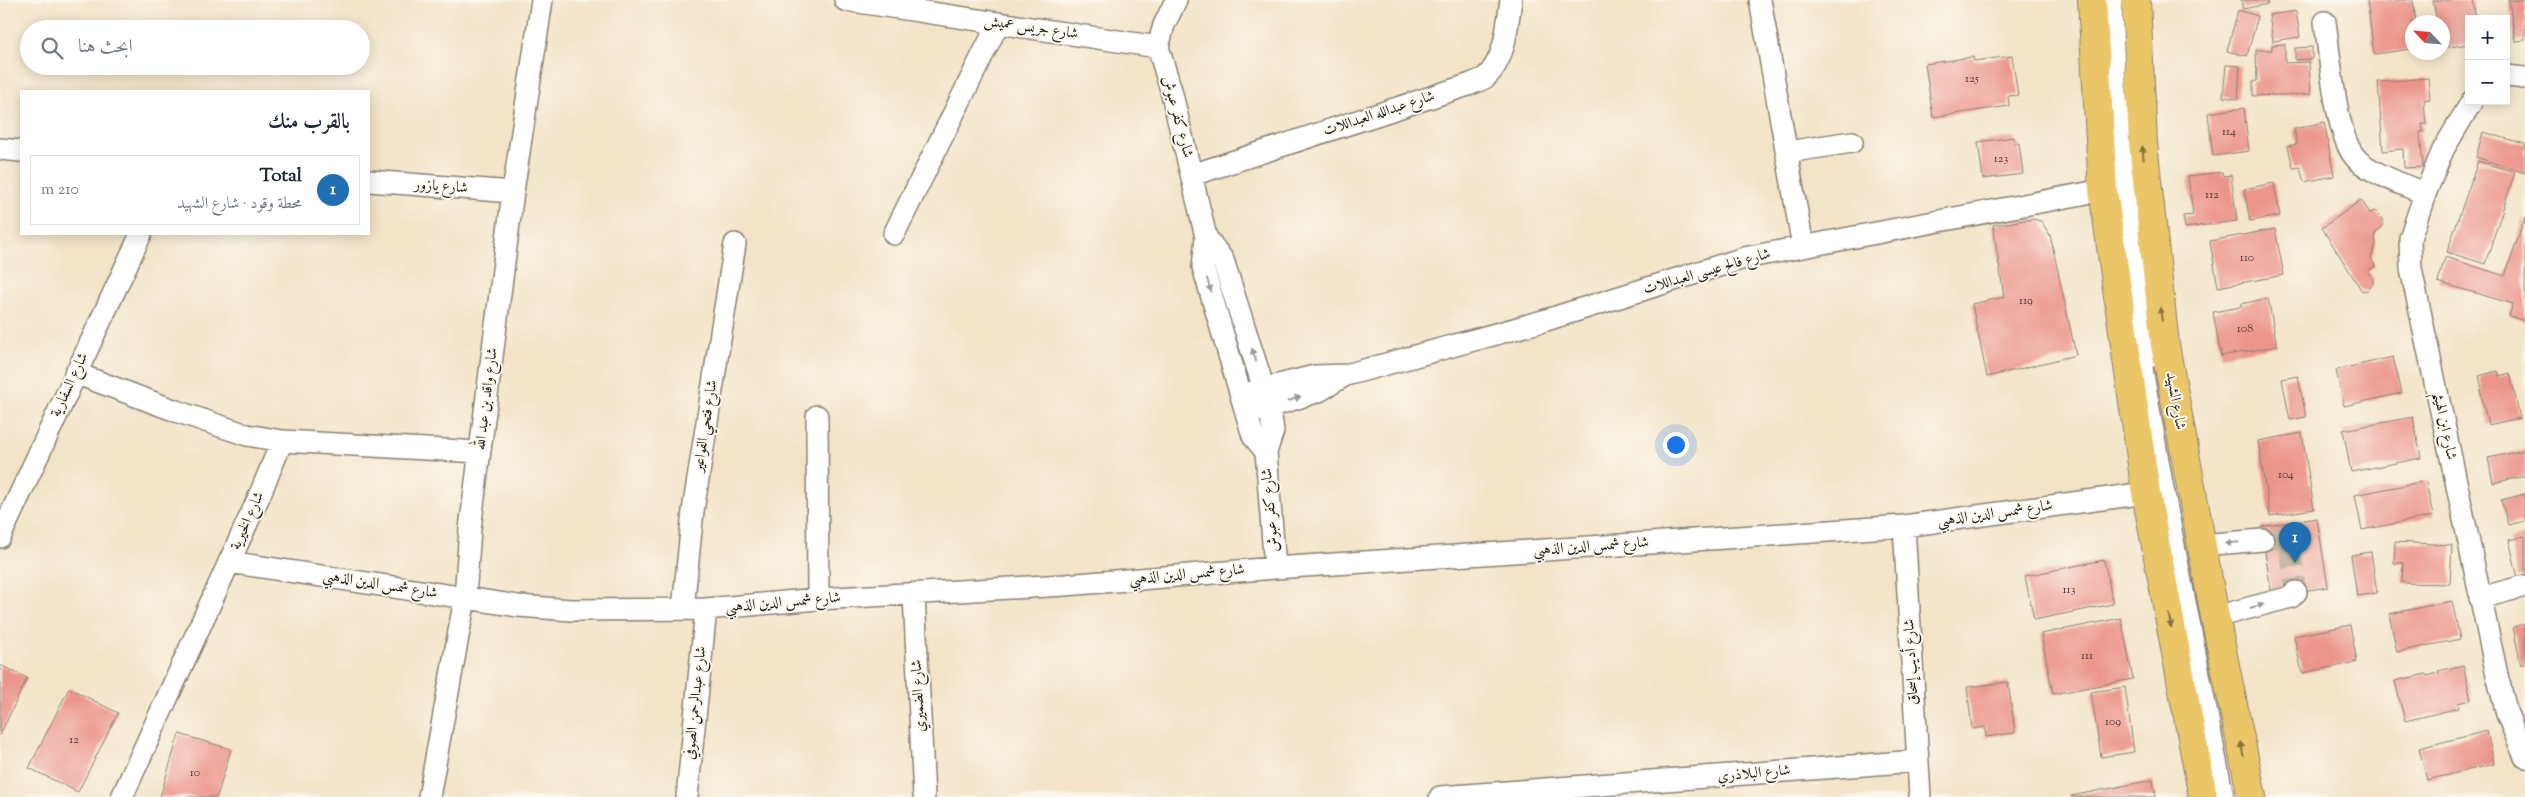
<!DOCTYPE html>
<html lang="ar">
<meta charset="utf-8">
<style>
:root{--surface:#fff;--page:#f6f6f7;--text:#1f2937;--muted:#747a83;--line:#e0e1e3;--accent:#1f6fb2}
body{margin:0;font-family:"Sorts Mill Goudy",Amiri,serif;background:var(--page);color:var(--text);direction:rtl}
.controls{position:absolute;right:15px;top:15px;display:grid;overflow:hidden;border-radius:0px;box-shadow:0 2px 12px #0003}
.controls button{width:45px;height:45px;display:grid;place-items:center;padding:0;border:0;border-bottom:1px solid var(--line);background:var(--surface);color:var(--text);font:25px sans-serif}
.compass{position:absolute;left:2405px;top:15px;width:45px;height:45px;border-radius:50%;background:var(--surface);box-shadow:0 2px 12px #0003;rotate:296deg}
.you{position:absolute;left:1675px;top:444px;width:18px;height:18px;margin:-12px;border:4px solid #fff;border-radius:50%;background:#1a73e8;box-shadow:0 0 0 8px #1a73e833}
.badge{display:grid;place-items:center;width:32px;height:32px;border-radius:50%;background:var(--accent);color:#fff;font-size:16px;font-weight:700}
.pin{position:absolute;translate:-50% -41px;filter:drop-shadow(0 1px 2px #0008)}
.pin::after{content:'';position:absolute;top:26px;width:18px;height:15px;background:inherit;clip-path:polygon(0 0,100% 0,50% 100%)}
.list{margin:0;padding:0;list-style:none}
h2{display:flex;justify-content:space-between;align-items:center;height:65px;margin:0;padding:0 20px;font-size:21px}
h2 small{font-size:16px;font-weight:400;color:var(--muted)}
.list li{display:grid;grid-template-columns:32px 1fr auto;gap:15px;align-items:center;box-sizing:border-box;height:70px;margin:0 10px 10px;padding:0 10px;border:1px solid var(--line);border-radius:0px}
.list b{display:block;font-size:19px;white-space:nowrap}
.list p{margin:0;font-size:16px;white-space:nowrap;color:var(--muted)}
.list em{font-size:16px;font-style:normal;color:var(--muted)}
.icon{flex:none;width:28px;height:28px;fill:none;stroke:currentColor;stroke-width:2;stroke-linecap:round;stroke-linejoin:round}
.map{position:relative;flex:none;width:2525px;height:797px;overflow:hidden;direction:ltr}
.search{position:absolute;background:var(--surface);box-shadow:0 2px 12px #0003;left:20px;top:20px;width:350px;height:55px;display:flex;align-items:center;gap:12px;box-sizing:border-box;padding:0 18px;border-radius:28px;color:var(--muted);font-size:19px}
.panel{position:absolute;background:var(--surface);box-shadow:0 2px 12px #0003;left:20px;top:90px;width:350px;height:145px;border-radius:0px;direction:rtl}
.map>svg:first-child{display:block}
.building{fill:#ec958b}
.lines{fill:none;stroke-linecap:round;stroke-linejoin:round}
.minor-tunnel{stroke:#c8bca6;stroke-width:21;stroke-dasharray:21 11;stroke-linecap:butt}
.minor-casing{stroke:#888072;stroke-width:24}
.highway-casing{stroke:#888072;stroke-width:30}
.minor{stroke:#fff;stroke-width:21}
.highway{stroke:#ebc669;stroke-width:28}
.oneway{fill:#847142}
.oneway2{fill:#999}
.labels{text-anchor:middle;dominant-baseline:central;stroke-width:4;stroke-linejoin:round;paint-order:stroke}
.number-label{font-size:12px;fill:#503a38}
.street-label{font-size:15px;fill:#1c1c1c;stroke:#fbf7ec}
</style>
<div class="map">
<svg width="2525" height="797" viewBox="0 0 2525 797">
<rect width="100%" height="100%" fill="#fbf7ec"/>
<filter id="ink" filterUnits="userSpaceOnUse"><feTurbulence type="fractalNoise" baseFrequency=".02" numOctaves="2"/><feDisplacementMap in="SourceGraphic" scale="10" xChannelSelector="R" yChannelSelector="G"/><feConvolveMatrix kernelMatrix="1 2 1 2 8 2 1 2 1" color-interpolation-filters="sRGB"/></filter>
<filter id="wash" filterUnits="userSpaceOnUse"><feTurbulence type="fractalNoise" baseFrequency=".0096" numOctaves="4" result="noise"/><feDisplacementMap in="SourceGraphic" scale="20" xChannelSelector="R" yChannelSelector="G"/><feGaussianBlur stdDeviation="1.12" result="paint"/><feColorMatrix in="noise" values="0 0 0 0 0 0 0 0 0 0 0 0 0 0 0 0 0 1.4 0 .05"/><feComposite in="paint" operator="in"/></filter>
<g filter="url(#wash)">
<rect width="100%" height="100%" fill="#f3e4c8"/>
<g id="blocks">
<path class="building" d="M2241,0H2267L2268,4L2243,9Z
M2367,0H2413L2416,22H2412V49L2374,54Z
M2433,0H2473L2476,19H2469V44L2442,48V22H2437Z
M2509,0H2525V40L2515,41Z
M2238,10L2258,16L2247,56L2227,51Z
M2296,11L2300,37L2273,41L2269,15Z
M2285,44V63L2309,62L2311,94L2253,96V82L2257,81L2256,50H2272V45Z
M2312,47V59L2295,60V48Z
M2012,56L2018,95L2008,96L2009,106L1933,117L1925,64L1973,57L1974,61Z
M2226,65L2240,66L2238,99L2223,97Z
M2428,78L2430,99L2424,100L2426,124H2422L2423,132H2420L2423,167L2404,168L2403,149L2383,151L2378,82Z
M2244,108L2249,151L2213,156L2208,113Z
M2324,122L2334,176L2304,182L2300,167L2293,168L2288,146L2297,144L2294,129Z
M2483,132L2525,144V173L2476,157Z
M2014,137L2015,144L2019,143L2023,174L1983,179L1978,142Z
M2478,161L2515,172L2485,264L2447,252Z
M2222,172L2223,176L2231,175L2237,221L2185,228L2183,216L2193,215L2188,176Z
M2274,183L2280,216L2250,221L2244,189Z
M2361,200L2370,213L2375,211L2383,219V226L2375,234L2376,245L2371,258L2375,266L2368,272L2373,278V284L2368,290L2362,291L2322,228Z
M2525,217V321L2509,316L2513,304L2438,282L2445,257L2505,276Z
M2032,219L2041,221L2050,235L2076,355L1987,377L1972,304L2004,297L1993,225Z
M2275,229L2284,275L2218,287L2210,241Z
M2268,298L2277,346L2221,356L2213,312L2241,307V304Z
M2393,357L2402,393L2344,406L2336,370Z
M2498,371L2499,376L2510,373L2520,418L2488,425L2480,390L2482,389L2479,376Z
M2298,376L2306,417L2290,420L2282,379Z
M2413,417L2421,458L2351,472L2343,430Z
M2302,433L2314,509L2270,516L2258,441Z
M2525,450V476L2493,483L2488,458Z
M2426,481L2433,516L2362,530L2355,495Z
M2525,494V521L2508,525L2501,500Z
M2317,518L2328,587L2272,596L2261,527Z
M2525,536V576L2518,578L2509,540Z
M2395,542L2452,545L2450,584L2402,583L2403,563H2394Z
M2371,552L2377,593L2357,596L2351,555Z
M2104,560L2113,604L2034,620L2025,576Z
M2452,601L2460,639L2397,652L2389,614Z
M2121,618L2133,679L2053,694L2041,634Z
M2525,624V664L2521,665L2513,627Z
M2350,625L2357,662L2302,673L2294,636Z
M0,665L27,678L0,735Z
M2463,665L2471,700L2458,703L2459,708L2405,721L2395,681L2426,674L2427,676L2439,673L2438,671Z
M2008,682L2015,733L1986,737L1985,727L1972,729L1967,687Z
M2125,687L2134,752L2101,757L2091,692Z
M69,688L118,713L78,792L29,768Z
M2487,731L2494,764L2427,780L2419,748Z
M179,734L231,749L217,797H160Z
M2153,780L2156,797H2071V796Z"/>
</g>
</g>
<g filter="url(#ink)">
<use href="#blocks" fill-opacity="0" stroke="#888072" stroke-width="1"/>
<g class="lines">
<path class="minor-tunnel" d="M2263,540L2284,538L2289,543L2296,592"/>
<defs>
<path id="minor" d="M845,0L1158,47
M1176,0L1164,25L1158,47L1171,90L1206,237L1203,267L1253,436L1266,452
M1760,0L1803,247
M2111,0C2114,120 2129,239 2150,357
M2325,22C2330,55 2335,131 2354,156C2366,172 2406,185 2425,194
M2506,76L2525,78
M2472,101L2443,150L2425,194L2410,238L2411,269L2497,675L2507,714L2525,757
M0,149L21,151
M1787,152L1852,142
M1192,175L1468,85C1473,83 1482,80 1486,77C1506,59 1507,25 1511,0
M369,181L513,192
M894,234L998,24
M1206,237L1223,260L1270,408L1273,431L1266,452L1275,568
M2137,340L2163,489L2223,797
M75,373L176,411L247,435L282,441L480,452
M1242,394L1315,376L1346,375L1543,321L1744,258L2103,190
M1257,411L1319,391L1344,376
M817,416L818,599
M1904,526L1920,797
M0,537L141,234
M2201,545L2263,540
M229,562L518,606L571,610L706,609L818,599L1065,585L1275,568L1904,526L2146,493
M914,595L924,797
M2480,598L2525,586
M683,609L693,511L735,244
M2215,617L2291,597L2296,592
M122,797L258,499L282,441
M429,797L465,598L470,529L513,192L542,0
M687,797L706,609
M1440,797L1917,761"/>
<path id="highway" d="M2092,0L2103,190L2146,493L2203,797
M2136,0L2143,143L2165,345L2215,617L2252,797"/>
</defs>
<use href="#minor" class="minor-casing"/>
<use href="#highway" class="highway-casing"/>
<use href="#minor" class="minor"/>
<use href="#highway" class="highway"/>
</g>
<defs><path id="oneway-solid" d="M-6-.8H1V-3.2L6.5 0L1 3.2V.8H-6Z" transform="scale(1.25)"/></defs>
<g class="oneway">
<use href="#oneway-solid" transform="translate(2143 153) rotate(-95)"/>
<use href="#oneway-solid" transform="translate(2161 314) rotate(-97)"/>
<use href="#oneway-solid" transform="translate(2170 621) rotate(79)"/>
<use href="#oneway-solid" transform="translate(2242 749) rotate(-102)"/>
</g>
<g class="oneway2">
<use href="#oneway-solid" transform="translate(1209 285) rotate(73)"/>
<use href="#oneway-solid" transform="translate(1254 355) rotate(-108)"/>
<use href="#oneway-solid" transform="translate(1294 399) rotate(-20)"/>
<use href="#oneway-solid" transform="translate(2232 543) rotate(175)"/>
<use href="#oneway-solid" transform="translate(2257 606) rotate(-15)"/>
</g>
</g>
<g class="labels">
<g class="number-label">
<text x="1972" y="79">125</text>
<text x="2229" y="132">114</text>
<text x="2001" y="159">123</text>
<text x="2212" y="195">112</text>
<text x="2247" y="258">110</text>
<text x="2026" y="301">119</text>
<text x="2245" y="329">108</text>
<text x="2286" y="475">104</text>
<text x="2069" y="590">113</text>
<text x="2087" y="656">111</text>
<text x="2113" y="722">109</text>
<text x="74" y="740">12</text>
<text x="195" y="773">10</text>
</g>
<g class="street-label">
<text transform="translate(1031 28) rotate(8)">شارع جريس عميش</text>
<text transform="translate(1379 114) rotate(-18)">شارع عبدالله العبداللات</text>
<text transform="translate(1177 117) rotate(75)">شارع كفر عبوش</text>
<text transform="translate(441 187) rotate(4)">شارع يازور</text>
<text transform="translate(1707 272) rotate(-16)">شارع فالح عيسى العبداللات</text>
<text transform="translate(70 385) rotate(-65)">شارع السفارية</text>
<text transform="translate(487 399) rotate(-83)">شارع واقد بن عبد الله</text>
<text transform="translate(2175 401) rotate(80)">شارع الشهيد</text>
<text transform="translate(706 426) rotate(-81)">شارع فتحي الفواعير</text>
<text transform="translate(2444 426) rotate(78)">شارع ابن الهيثم</text>
<text transform="translate(1271 510) rotate(-95)">شارع كفر عبوش</text>
<text transform="translate(1995 514) rotate(-8)">شارع شمس الدين الذهبي</text>
<text transform="translate(248 521) rotate(-66)">شارع الخيرية</text>
<text transform="translate(1591 547) rotate(-4)">شارع شمس الدين الذهبي</text>
<text transform="translate(1187 575) rotate(-5)">شارع شمس الدين الذهبي</text>
<text transform="translate(380 585) rotate(9)">شارع شمس الدين الذهبي</text>
<text transform="translate(783 603) rotate(-5)">شارع شمس الدين الذهبي</text>
<text transform="translate(1912 662) rotate(-93)">شارع أديب إسحاق</text>
<text transform="translate(919 696) rotate(-93)">شارع الضميري</text>
<text transform="translate(696 703) rotate(-84)">شارع عبدالرحمن الصوفي</text>
<text transform="translate(1754 774) rotate(-5)">شارع البلاذري</text>
</g>
</g>
</svg>
<div class="controls">
<button>+</button>
<button>−</button>
</div>
<svg class="compass" viewBox="-18 -18 36 36"><path d="M0-13l5 13h-10z" fill="#e53935"/><path d="M0 13l5-13h-10z" fill="#747a83"/></svg>
<div class="you"></div>
<div class="pin badge" style="left:2295px;top:563px">1</div>
<div class="search"><svg class="icon" aria-label="search" viewBox="0 0 24 24"><circle cx="10" cy="10" r="6"/><path d="M15 15l6 6"/></svg>ابحث هنا</div>
<section class="panel">
<h2>بالقرب منك<small></small></h2>
<ul class="list">
<li><span class="badge">1</span><div><b>Total</b><p>محطة وقود · شارع الشهيد</p></div><em>210 m</em></li>
</ul>
</section>
</div>
